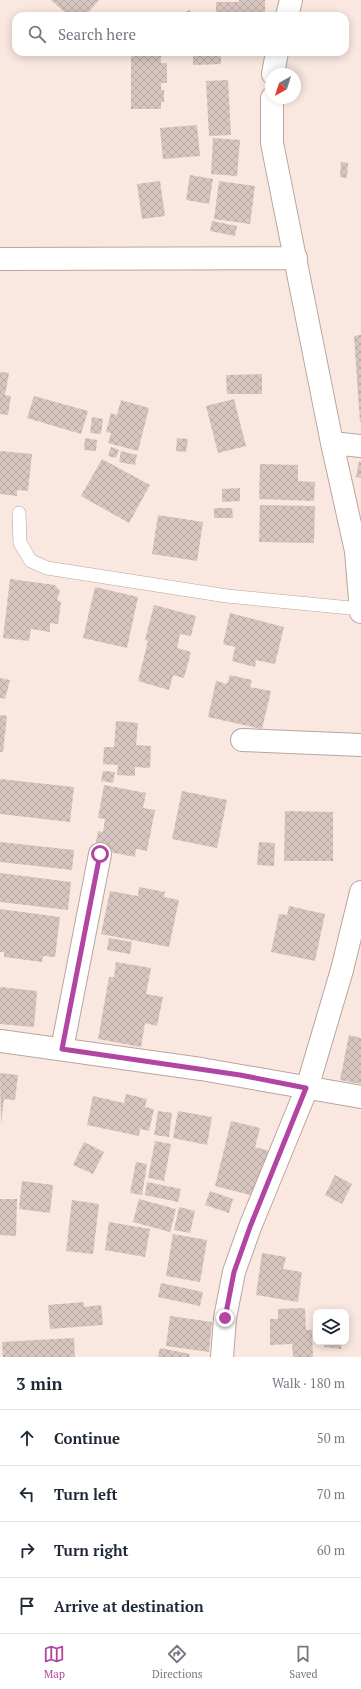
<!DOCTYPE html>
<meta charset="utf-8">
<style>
:root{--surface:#fff;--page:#f6f6f7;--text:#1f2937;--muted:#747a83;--line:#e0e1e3;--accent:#b345a2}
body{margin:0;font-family:"PT Serif",serif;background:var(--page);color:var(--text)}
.controls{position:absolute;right:12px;bottom:12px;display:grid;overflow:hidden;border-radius:8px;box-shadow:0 2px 10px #0003}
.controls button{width:36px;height:36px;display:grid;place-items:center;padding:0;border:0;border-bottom:1px solid var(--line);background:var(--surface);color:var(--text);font:20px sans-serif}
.compass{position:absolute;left:265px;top:68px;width:36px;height:36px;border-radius:50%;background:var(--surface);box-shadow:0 2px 10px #0003;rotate:219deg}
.stop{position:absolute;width:12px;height:12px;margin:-9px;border:3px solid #b345a2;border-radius:50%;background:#fff}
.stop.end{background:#b345a2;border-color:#fff;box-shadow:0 1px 4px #0008}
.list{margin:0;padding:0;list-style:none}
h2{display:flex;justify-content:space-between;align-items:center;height:52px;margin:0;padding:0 16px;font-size:17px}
h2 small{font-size:13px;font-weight:400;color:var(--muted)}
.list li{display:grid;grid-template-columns:26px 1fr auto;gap:12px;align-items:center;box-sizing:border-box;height:56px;padding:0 16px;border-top:1px solid var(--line)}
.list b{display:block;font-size:15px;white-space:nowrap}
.list em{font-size:13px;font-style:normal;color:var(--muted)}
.icon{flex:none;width:22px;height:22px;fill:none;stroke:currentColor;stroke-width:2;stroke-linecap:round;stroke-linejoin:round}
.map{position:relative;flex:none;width:361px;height:1357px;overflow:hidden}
.search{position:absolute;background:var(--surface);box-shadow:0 2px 10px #0003;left:12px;right:12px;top:12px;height:44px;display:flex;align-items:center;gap:10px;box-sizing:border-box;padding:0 14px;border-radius:12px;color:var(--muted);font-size:15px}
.sheet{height:276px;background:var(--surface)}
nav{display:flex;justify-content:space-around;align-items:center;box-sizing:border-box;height:56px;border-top:1px solid var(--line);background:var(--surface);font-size:11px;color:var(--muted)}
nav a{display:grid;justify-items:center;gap:2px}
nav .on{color:var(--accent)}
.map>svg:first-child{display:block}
.building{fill:url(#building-cross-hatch)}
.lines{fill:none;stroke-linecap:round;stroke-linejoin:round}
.service-casing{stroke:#b7a69f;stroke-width:14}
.minor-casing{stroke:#b7a69f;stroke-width:24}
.service{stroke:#fff;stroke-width:13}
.minor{stroke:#fff;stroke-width:22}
.route{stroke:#b345a2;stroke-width:5}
</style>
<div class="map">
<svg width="361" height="1357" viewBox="0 0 361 1357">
<defs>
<pattern id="building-cross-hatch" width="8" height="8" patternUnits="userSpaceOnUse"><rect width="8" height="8" fill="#d7c6bf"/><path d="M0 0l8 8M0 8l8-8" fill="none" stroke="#b8a9a3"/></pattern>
</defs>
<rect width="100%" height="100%" fill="#f9e7e0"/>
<path class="building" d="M51,0H99L85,16H69Z
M239,0H265V15H259V16H216V2H239Z
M190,10L193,16H176Z
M193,52H221V64L193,65Z
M131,55H161V63H167V83H161V90H164V102H161V109H131Z
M228,80L231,135L209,136L206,81Z
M197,125L200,156L163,159L160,128Z
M213,138L240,140L237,176L211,174Z
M341,162L348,163L347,178L340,177Z
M190,175L213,179L209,204L186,200Z
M160,181L165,216L142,219L137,184Z
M219,181L255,186L250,224L214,219Z
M212,221L237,226L235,236L210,231Z
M361,335V422H360L354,336Z
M0,372L9,373L5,395L11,396L8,415L0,414Z
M262,374V394H227L226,375Z
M34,396L88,411L81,434L27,418Z
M234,399L246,446L218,453L206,406Z
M121,400L149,408L138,451L108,443L111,433L106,432L111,413L117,415Z
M92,417L103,419L101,434L90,433Z
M85,438L97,440L96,451L84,450Z
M177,438L188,439L186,452L176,451Z
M111,447L119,450L116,458L108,456Z
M0,451L32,454L28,491L17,490V496L0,494Z
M121,451L137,455L135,465L119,462Z
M102,459L150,485L129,523L81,496Z
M359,461L361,462V478L356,477Z
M260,464L298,465V481L315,482L314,501L259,499Z
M240,488V501L222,502V489Z
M260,505L315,506L314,543L259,542Z
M214,508H232L233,518H214Z
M158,515L203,522L197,561L152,554Z
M10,579L55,585L60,591L57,600L61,602L58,624L50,623V632L31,629L29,641L3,638Z
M95,587L138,597L127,648L83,638Z
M154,605L196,616L191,636L180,634L177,648L167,645L191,652L184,678L173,675L169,690L138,681L148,641L145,640Z
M230,613L284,627L275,664L256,660L255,667L232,661L235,647L223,644Z
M230,675L252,680L250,687L271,691L262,729L208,717L216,681L227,684Z
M0,678L10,680L5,699L0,698Z
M0,715L7,716L3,752H0Z
M116,721L138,723L136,745L151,746L150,768L135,767V776L117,775L118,765L103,764L104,747H114Z
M103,771L115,772L113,783L101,781Z
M0,779L74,787L70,822L0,814Z
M104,785L146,793L143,808L155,810L147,851L136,849L135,857L95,849L98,831L103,832L105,819L98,818Z
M182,791L227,800L217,848L172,839Z
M285,811L333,812V861H284Z
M0,842L74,850L72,870L0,862Z
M259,842L275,843L274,866L257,865Z
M0,873L71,882L68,910L0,902Z
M139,887L165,892L164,897L179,900L169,947L101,934L110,891L138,896Z
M289,906L325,914L315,961L271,952L279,914L287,915Z
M0,909L60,917L55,957L43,956L42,962L4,957V952H0Z
M109,938L132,942L130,954L107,950Z
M116,962L151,968L146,994L163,997L157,1026L145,1023L141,1047L98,1039L109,977H114Z
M0,987L37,991L34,1027L0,1024Z
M349,1035L361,1038V1084L340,1080Z
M0,1073L18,1075L15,1100L4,1099L1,1124Z
M126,1094L147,1099L145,1107L154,1109L149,1131L140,1129L139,1136L87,1125L93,1096L124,1103Z
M158,1111L172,1113L169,1137L154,1135Z
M178,1111L212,1117L207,1145L173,1138Z
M231,1121L260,1128L255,1147L269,1151L258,1197L215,1186Z
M155,1141L171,1144L164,1181L148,1178Z
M84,1142L104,1152L93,1174L73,1165Z
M136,1162L147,1164L142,1195L130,1193Z
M335,1175L352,1184L342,1204L325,1195Z
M22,1181L53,1185L50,1213L19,1209Z
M147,1182L181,1189L178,1202L145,1195Z
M210,1191L233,1199L229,1213L205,1205Z
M0,1199H17L16,1236L0,1235Z
M139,1199L176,1209L170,1232L133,1222Z
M72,1200L99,1204L93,1254L66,1251Z
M179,1207L195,1211L190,1233L174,1230Z
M109,1222L150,1229L145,1257L105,1250Z
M173,1234L207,1240L200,1282L166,1276Z
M262,1253L286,1257L283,1269L302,1272L298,1302L256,1295Z
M161,1283L203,1292L200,1306L158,1297Z
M84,1302V1307L101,1305L103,1325L50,1329L48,1305Z
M305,1308L306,1330H312L313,1357H293L292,1344L270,1345V1319H278V1309Z
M170,1316L212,1322L209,1352L166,1346Z
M74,1338L75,1357H3L2,1342Z
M325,1342H342L341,1349L324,1347Z
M160,1348L190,1354L189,1357H158Z"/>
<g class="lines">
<defs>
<path id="service" d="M19,513L20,543L31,561L47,568L227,596L361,609"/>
<path id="minor" d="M287,16L291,0
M273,74L277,52
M272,98V143L332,443L356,551L361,612
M0,259L296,258
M332,443L361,446
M242,740L361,745
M0,1041L201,1069L361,1097
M62,1049L100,854
M222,1357L225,1318L234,1272L250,1227L307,1088L342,970L361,892"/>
</defs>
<use href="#service" class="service-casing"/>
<use href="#minor" class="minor-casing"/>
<use href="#service" class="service"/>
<use href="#minor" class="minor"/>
</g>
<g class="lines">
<path class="route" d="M100,854L62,1049L240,1075L306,1088L250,1227L234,1272L225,1318"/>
</g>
</svg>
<div class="controls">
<button><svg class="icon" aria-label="layers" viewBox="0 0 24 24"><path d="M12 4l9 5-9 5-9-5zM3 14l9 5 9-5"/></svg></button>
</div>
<svg class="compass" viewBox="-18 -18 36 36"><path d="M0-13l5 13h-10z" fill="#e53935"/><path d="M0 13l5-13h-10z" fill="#747a83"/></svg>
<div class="stop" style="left:100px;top:854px"></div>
<div class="stop end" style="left:225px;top:1318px"></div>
<div class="search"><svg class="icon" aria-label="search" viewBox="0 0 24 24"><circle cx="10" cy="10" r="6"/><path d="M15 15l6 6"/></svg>Search here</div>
</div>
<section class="sheet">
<h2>3 min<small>Walk · 180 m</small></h2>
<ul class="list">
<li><svg class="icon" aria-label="ahead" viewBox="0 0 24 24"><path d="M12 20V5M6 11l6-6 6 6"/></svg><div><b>Continue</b></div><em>50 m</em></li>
<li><svg class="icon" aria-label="left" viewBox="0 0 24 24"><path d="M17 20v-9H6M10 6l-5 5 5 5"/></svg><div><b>Turn left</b></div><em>70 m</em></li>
<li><svg class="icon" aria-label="right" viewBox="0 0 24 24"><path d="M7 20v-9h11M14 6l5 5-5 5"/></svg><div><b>Turn right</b></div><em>60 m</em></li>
<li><svg class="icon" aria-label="arrive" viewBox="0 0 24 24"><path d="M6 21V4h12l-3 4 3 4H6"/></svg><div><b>Arrive at destination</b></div></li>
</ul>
</section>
<nav>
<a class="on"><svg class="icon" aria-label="map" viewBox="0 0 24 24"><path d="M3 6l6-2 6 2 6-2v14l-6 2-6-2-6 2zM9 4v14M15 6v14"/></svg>Map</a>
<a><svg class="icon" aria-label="directions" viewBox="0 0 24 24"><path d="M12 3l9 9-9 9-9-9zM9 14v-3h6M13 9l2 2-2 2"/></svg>Directions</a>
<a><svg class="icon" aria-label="saved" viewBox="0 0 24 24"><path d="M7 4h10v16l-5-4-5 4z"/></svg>Saved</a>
</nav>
